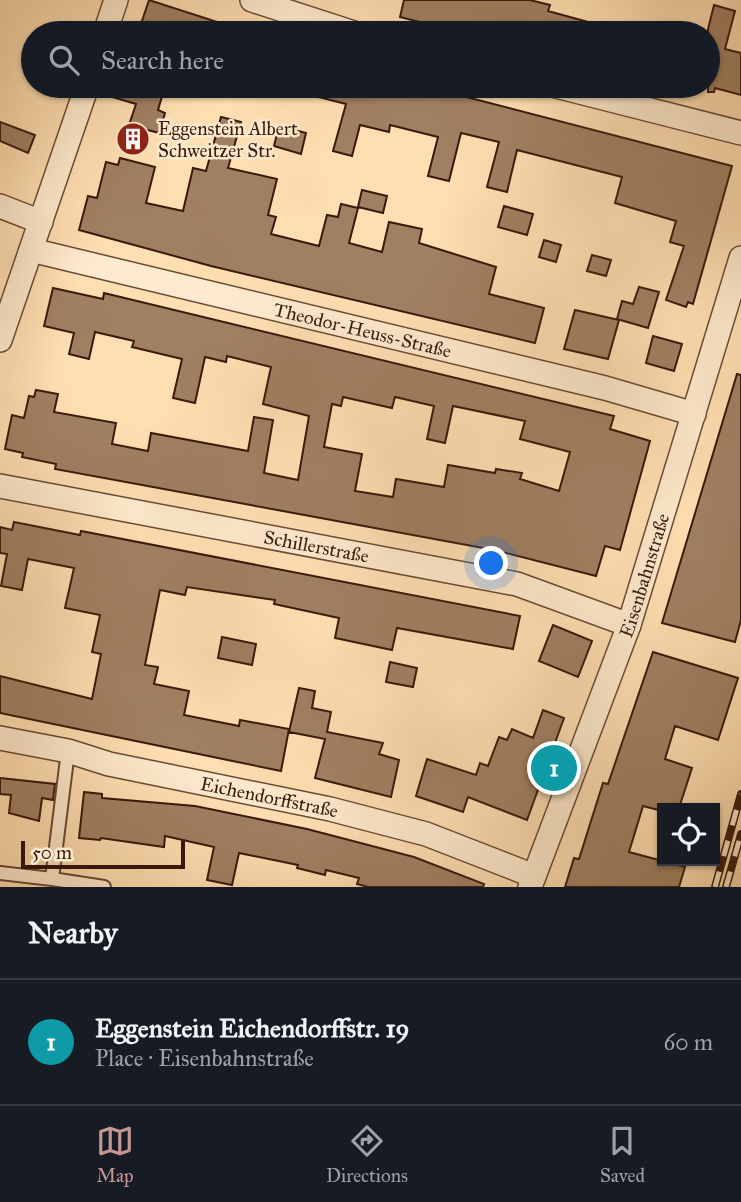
<!DOCTYPE html>
<meta charset="utf-8">
<style>
:root{--surface:#171b24;--page:#242831;--text:#f1f3f6;--muted:#9ea1a6;--line:#363941;--accent:#c59692}
body{margin:0;font-family:"IM FELL Great Primer",serif;background:var(--page);color:var(--text)}
.controls{position:absolute;right:21px;bottom:21px;display:grid;overflow:hidden;border-radius:0px;box-shadow:0 2px 5px #0004}
.controls button{width:63px;height:63px;display:grid;place-items:center;padding:0;border:0;border-bottom:2px solid var(--line);background:var(--surface);color:var(--text);font:35px sans-serif}
.scale{position:absolute;left:21px;bottom:18px;width:164px;box-sizing:border-box;padding-left:7px;border:4px solid #39190b;border-top:0;font-size:19px;line-height:24px;white-space:nowrap;color:#39190b;-webkit-text-stroke:5px #ffeacd;paint-order:stroke}
.you{position:absolute;left:492px;top:564px;width:24px;height:24px;margin:-18px;border:5px solid #fff;border-radius:50%;background:#1a73e8;box-shadow:0 0 0 10px #1a73e833}
.badge{display:grid;place-items:center;width:46px;height:46px;border-radius:50%;background:var(--accent);color:#fff;font-size:23px;font-weight:700}
.pin{position:absolute;translate:-50% -50%;border:4px solid #fff;box-shadow:0 2px 7px #0006}
.list{margin:0;padding:0;list-style:none}
h2{display:flex;justify-content:space-between;align-items:center;height:91px;margin:0;padding:0 28px;font-size:30px}
h2 small{font-size:23px;font-weight:400;color:var(--muted)}
.list li{display:grid;grid-template-columns:46px 1fr auto;gap:21px;align-items:center;box-sizing:border-box;height:126px;padding:0 28px;border-top:2px solid var(--line)}
.list b{display:block;font-size:26px;white-space:nowrap}
.list p{margin:0;font-size:23px;white-space:nowrap;color:var(--muted)}
.list em{font-size:23px;font-style:normal;color:var(--muted)}
.icon{flex:none;width:38px;height:38px;fill:none;stroke:currentColor;stroke-width:2;stroke-linecap:round;stroke-linejoin:round}
.map{position:relative;flex:none;width:741px;height:887px;overflow:hidden}
.search{position:absolute;background:var(--surface);box-shadow:0 2px 5px #0004;left:21px;right:21px;top:21px;height:77px;display:flex;align-items:center;gap:18px;box-sizing:border-box;padding:0 24px;border-radius:38px;color:var(--muted);font-size:26px}
.sheet{height:217px;background:var(--surface)}
nav{display:flex;justify-content:space-around;align-items:center;box-sizing:border-box;height:98px;border-top:2px solid var(--line);background:var(--surface);font-size:19px;color:var(--muted)}
nav a{display:grid;justify-items:center;gap:4px}
nav .on{color:var(--accent)}
.map>svg:first-child{display:block}
.building{fill:#a08062;stroke:#39190b;stroke-width:2;fill-rule:evenodd}
.lines{fill:none;stroke-linecap:round;stroke-linejoin:round}
.lane-casing{stroke:#6a4a35;stroke-width:16}
.street-casing{stroke:#6a4a35;stroke-width:26}
.lane{stroke:#ffeacd;stroke-width:12}
.street{stroke:#ffeacd;stroke-width:23}
.rail-casing{stroke:#39190b;stroke-width:8}
.rail{stroke:#ffeacd;stroke-width:5;stroke-dasharray:16;stroke-linecap:butt}
.labels{text-anchor:middle;dominant-baseline:central;stroke-width:5;stroke-linejoin:round;paint-order:stroke}
.poi-label{font-size:19px;fill:#39190b;stroke:#ffeacd;text-anchor:start}
.street-label{font-size:19px;fill:#39190b;stroke:#ffeacd}
</style>
<div class="map">
<svg width="741" height="887" viewBox="0 0 741 887">
<rect width="100%" height="100%" fill="#ffdfb2"/>
<filter id="stains"><feTurbulence type="fractalNoise" baseFrequency=".00286" numOctaves="4"/><feColorMatrix values="0 0 0 0 .2 0 0 0 0 .09 0 0 0 0 .02 0 0 0 .5 -.17"/></filter>
<radialGradient id="worn" r=".72"><stop offset=".6" stop-color="#630" stop-opacity="0"/><stop offset="1" stop-color="#630" stop-opacity=".3"/></radialGradient>
<path class="building" d="M149,0L242,30V33H138Z
M404,0H530L550,5L548,11L610,28L609,33H462L400,17Z
M714,5L735,11L725,49L741,53V95L715,88L714,92H708V29Z
M101,86H165L158,110L165,113L159,133L129,125L136,104L99,93Z
M300,86H424L732,166L693,304L688,302L686,307L666,300L684,246L670,242L676,221L615,203L622,177L517,150L507,192L487,187L499,142L461,133L449,181L428,176L438,137L390,125L389,132L360,125L352,156L333,151L346,104L299,92Z
M221,117L241,122L228,168L277,179L268,215L276,217L271,234L319,246L327,215L338,217L341,204L358,208L349,243L382,252L389,222L422,229L419,243L496,267L489,294L544,308L535,343L211,266L79,230L88,196L97,198L106,162L118,165L120,158L155,167L146,203L183,211L193,168L206,171Z
M0,122L35,135L28,153L0,141Z
M279,126L306,133L301,154L274,146Z
M362,190L387,196L383,213L358,207Z
M504,206L533,214L527,235L498,227Z
M544,240L561,245L556,262L539,257Z
M592,255L611,260L606,276L587,271Z
M639,287L659,292L648,328L617,319L622,301L633,304Z
M53,288L103,299L104,293L614,416L610,429L650,441L620,550L605,546L596,576L494,550L55,469L56,464L22,457L23,453L5,449L12,415L24,418L29,396L34,397L36,390L58,394L54,412L116,423L112,444L148,451L151,433L248,451L254,417L273,420L264,473L298,480L309,416L263,404L271,367L227,356L226,362L205,357L195,403L173,398L182,359L132,347L134,341L95,332L89,359L69,354L74,333L44,326ZM343,397L392,408L395,397L434,406L427,439L445,443L453,406L525,421L520,439L570,452L559,491L520,479L522,473L496,469L495,473L448,465L444,487L396,479L393,497L355,491L362,454L324,447L332,404L341,406Z
M575,310L619,320L608,359L564,349Z
M653,336L682,344L674,371L646,363Z
M737,374L741,375V620L735,642L662,623Z
M14,522L80,535L81,531L520,616L513,649L397,628L392,650L335,638L339,618L274,604L275,600L187,587L185,595L160,590L145,665L158,667L154,684L189,691L184,715L239,726L240,720L289,729L281,771L0,713V676L92,699L101,654L92,652L100,615L65,608L74,568L28,559L22,590L1,586L7,554L0,553V527L12,530Z
M553,625L592,641L578,677L539,661Z
M222,637L256,644L252,665L218,658Z
M653,652L738,678L718,740L675,726L665,759L692,768L679,808H662V811L643,806L629,852L685,867L679,887H565L574,858L579,859L603,783L608,784Z
M390,662L417,668L413,687L386,682Z
M299,688L315,691L312,708L331,712L327,732L383,743L379,754L399,760L391,797L315,778L325,739L289,732Z
M543,710L564,718L527,820L468,797L463,812L416,796L427,759L476,775L480,763L488,766L499,737L507,740L512,729L533,738Z
M0,778L55,784L53,800L42,798L39,821L9,813L11,795L0,794Z
M84,792L102,794V798L195,806L307,829L414,857L484,884L483,887H368L357,884L359,878L326,870L325,875L297,868L298,865L239,853L232,885L207,880L214,847L165,836L164,847L101,838L100,840L79,838Z"/>
<g class="lines">
<defs>
<path id="lane" d="M0,873L52,879L68,751
M52,879L104,887"/>
<g id="street">
<path d="M252,0L354,33"/>
<path d="M105,33L116,0"/>
<path d="M556,86L741,133"/>
<path d="M0,206L41,222"/>
<path id="s1" d="M31,250L605,388L694,414"/>
<path d="M0,340L87,86"/>
<path id="s2" d="M0,486L517,584L629,625"/>
<path id="s3" d="M0,738L68,751L109,764L330,809L426,834L534,876"/>
<path id="s4" d="M530,887L629,625L741,258"/>
</g>
</defs>
<use href="#lane" class="lane-casing"/>
<use href="#street" class="street-casing"/>
<use href="#lane" class="lane"/>
<use href="#street" class="street"/>
<defs>
<path id="rail" d="M715,887L741,794
M726,887L741,834"/>
</defs>
<use href="#rail" class="rail-casing"/>
<use href="#rail" class="rail"/>
</g>
<defs>
<symbol id="building-disc" viewBox="-11 -11 22 22"><circle r="9.5" fill="#8f2418" stroke="#ffeacd"/><path d="M-4-6H4V6H1V3H-1V6H-4ZM-2.5-4.3h1.7v1.8h-1.7ZM.8-4.3h1.7v1.8H.8ZM-2.5-1h1.7V.8h-1.7ZM.8-1h1.7V.8H.8Z" fill="#fff"/></symbol>
</defs>
<g fill-rule="evenodd">
<use href="#building-disc" x="114" y="120" width="38" height="38"/>
</g>
<g class="labels">
<g class="poi-label">
<text x="158" y="128">Eggenstein Albert<tspan x="158" dy="22">Schweitzer Str.</tspan></text>
</g>
<g class="street-label">
<text stroke="none"><textPath href="#s1" startOffset="341">Theodor-Heuss-Straße</textPath></text>
<text stroke="none"><textPath href="#s2" startOffset="322">Schillerstraße</textPath></text>
<text stroke="none"><textPath href="#s4" startOffset="332">Eisenbahnstraße</textPath></text>
<text stroke="none"><textPath href="#s3" startOffset="276">Eichendorffstraße</textPath></text>
</g>
</g>
<rect width="100%" height="100%" filter="url(#stains)"/>
<rect width="100%" height="100%" fill="url(#worn)"/>
</svg>
<div class="controls">
<button><svg class="icon" aria-label="locate" viewBox="0 0 24 24"><circle cx="12" cy="12" r="6"/><path d="M12 2v4M12 18v4M2 12h4M18 12h4"/></svg></button>
</div>
<div class="scale">50 m</div>
<div class="you"></div>
<div class="pin badge" style="left:554px;top:768px;background:#0f9aa8">1</div>
<div class="search"><svg class="icon" aria-label="search" viewBox="0 0 24 24"><circle cx="10" cy="10" r="6"/><path d="M15 15l6 6"/></svg>Search here</div>
</div>
<section class="sheet">
<h2>Nearby<small></small></h2>
<ul class="list">
<li><span class="badge" style="background:#0f9aa8">1</span><div><b>Eggenstein Eichendorffstr. 19</b><p>Place · Eisenbahnstraße</p></div><em>60 m</em></li>
</ul>
</section>
<nav>
<a class="on"><svg class="icon" aria-label="map" viewBox="0 0 24 24"><path d="M3 6l6-2 6 2 6-2v14l-6 2-6-2-6 2zM9 4v14M15 6v14"/></svg>Map</a>
<a><svg class="icon" aria-label="directions" viewBox="0 0 24 24"><path d="M12 3l9 9-9 9-9-9zM9 14v-3h6M13 9l2 2-2 2"/></svg>Directions</a>
<a><svg class="icon" aria-label="saved" viewBox="0 0 24 24"><path d="M7 4h10v16l-5-4-5 4z"/></svg>Saved</a>
</nav>
